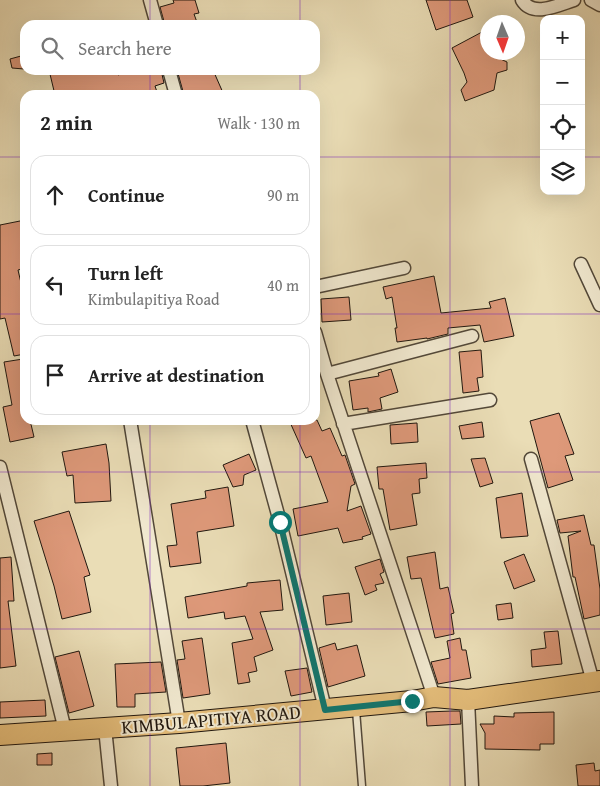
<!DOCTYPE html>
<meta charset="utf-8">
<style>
:root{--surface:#fff;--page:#f6f6f6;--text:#222;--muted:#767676;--line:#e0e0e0}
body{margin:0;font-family:"Gentium Book Plus",serif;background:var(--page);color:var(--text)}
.controls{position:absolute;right:15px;top:15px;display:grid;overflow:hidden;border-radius:10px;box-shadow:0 5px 20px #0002}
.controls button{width:45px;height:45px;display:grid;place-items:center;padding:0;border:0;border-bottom:1px solid var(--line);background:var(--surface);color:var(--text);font:25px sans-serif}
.compass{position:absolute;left:480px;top:15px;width:45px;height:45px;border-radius:50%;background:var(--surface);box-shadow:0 5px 20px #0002;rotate:178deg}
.stop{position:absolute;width:15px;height:15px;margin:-11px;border:4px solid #0f766e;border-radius:50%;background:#fff}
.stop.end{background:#0f766e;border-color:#fff;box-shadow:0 1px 5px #0008}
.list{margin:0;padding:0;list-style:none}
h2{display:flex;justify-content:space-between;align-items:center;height:65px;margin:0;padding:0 20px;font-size:21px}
h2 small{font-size:16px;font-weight:400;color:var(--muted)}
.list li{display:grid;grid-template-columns:32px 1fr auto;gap:15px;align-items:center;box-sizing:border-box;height:80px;margin:0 10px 10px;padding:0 10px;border:1px solid var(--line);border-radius:15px}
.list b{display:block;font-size:19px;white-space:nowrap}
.list p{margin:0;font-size:16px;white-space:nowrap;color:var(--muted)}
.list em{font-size:16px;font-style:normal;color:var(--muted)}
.icon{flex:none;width:28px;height:28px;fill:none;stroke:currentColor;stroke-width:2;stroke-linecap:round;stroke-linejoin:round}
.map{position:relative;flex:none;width:600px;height:786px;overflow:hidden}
.search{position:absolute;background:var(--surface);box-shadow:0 5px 20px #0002;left:20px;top:20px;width:300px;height:55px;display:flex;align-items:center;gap:12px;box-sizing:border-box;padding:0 18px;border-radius:15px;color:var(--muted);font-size:19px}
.panel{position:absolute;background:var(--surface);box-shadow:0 5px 20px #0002;left:20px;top:90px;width:300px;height:335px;border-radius:15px}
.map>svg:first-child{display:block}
.building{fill:#de997a;stroke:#20170f}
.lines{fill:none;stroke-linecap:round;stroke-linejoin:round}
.lane-casing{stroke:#524839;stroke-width:9}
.street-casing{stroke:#524839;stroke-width:15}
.primary-casing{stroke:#20170f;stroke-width:22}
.lane{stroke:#f1e9d0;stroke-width:6}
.street{stroke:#f1e9d0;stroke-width:12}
.primary{stroke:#e5be7b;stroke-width:20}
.route{stroke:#0f766e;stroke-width:6}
.grid{fill:none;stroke:#7b2cbf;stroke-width:1;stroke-opacity:0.55}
.labels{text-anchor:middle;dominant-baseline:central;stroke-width:4;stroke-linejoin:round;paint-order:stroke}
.street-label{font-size:19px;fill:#20170f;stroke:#f1e9d0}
</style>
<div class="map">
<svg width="600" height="786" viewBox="0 0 600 786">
<rect width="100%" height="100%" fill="#eaddb6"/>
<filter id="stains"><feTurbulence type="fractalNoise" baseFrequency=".004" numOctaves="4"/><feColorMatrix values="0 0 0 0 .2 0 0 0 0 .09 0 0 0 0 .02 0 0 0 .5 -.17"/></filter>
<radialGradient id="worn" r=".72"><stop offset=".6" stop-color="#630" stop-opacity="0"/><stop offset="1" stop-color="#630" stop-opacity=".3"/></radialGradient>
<path class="building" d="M173,0H195L199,13L194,14L198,25H165L160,7L174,3Z
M426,0H467L473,17L436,30Z
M482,32L488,43V52H492L494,56L507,62V70L497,73L494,90L465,101L461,90L467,82L464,73L452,48Z
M21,56L24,69L12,68L10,59Z
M49,70H117L118,75L132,70H161L164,83L155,86L158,95H55Z
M177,70H213L224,95H184Z
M25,220V268L18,270L25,300V354L14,356L5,318L0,319V225Z
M434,276L441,313L491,308L489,302L505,298L514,336L484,342L480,325L448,328V334L427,339V338L397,342L395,328H397L392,297L386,299L383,287Z
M349,297L351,320L322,322L321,299Z
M481,350L483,377L477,378L479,391L463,393L459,352Z
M23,359L25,372V420H30L34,437L10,442L3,407L12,405L4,362Z
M391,369L398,392L380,398L382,409L368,412V408L353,410L349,381L379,376L378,373Z
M559,413L574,454L565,456L573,480L548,488L530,421Z
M289,420H317L322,431L330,428L342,456L345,455L355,484L351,486L347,511L361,506L371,534L362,537L363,539L343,543L338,528L298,536L293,509L328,502L311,456L306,458Z
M482,422L484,437L462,439L459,426Z
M417,423L418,442L391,444L390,425Z
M106,444L109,463L111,501L75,503L73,475L67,476L62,452Z
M249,454L256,470L244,475L243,485L233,487L223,465Z
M485,458L493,483L480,487L471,459Z
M426,463L427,478L419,479L420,493L412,494L417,525L390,530L383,489H379L377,467Z
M228,487L234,526L197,532L201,563L170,567L167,546L177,545L171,504L206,498L205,491Z
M522,493L528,536L501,538L496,498Z
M69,511L90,575L84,577L91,612L62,619L54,586L34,521Z
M584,515L591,545H594L600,589V615L584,619L575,577H573L568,536L581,531L560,533L557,520Z
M435,552L440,589L448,587L454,613L451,614L454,634L435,638L421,578L411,579L407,557Z
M524,554L535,581L514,589L504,562Z
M11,557L14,601H8L16,666L0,668V558Z
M380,559L384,572L380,574L384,583L375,585L377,590L365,595L355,567Z
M280,580L283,610L260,612L273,650L254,657L257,671L248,673L250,682L238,684L232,643L253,639L245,616L225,619L224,612L188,618L185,597L247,586V583Z
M349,593L352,622L326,625L323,596Z
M511,603L513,618L498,620L496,605Z
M558,631L562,664L532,667L531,650L546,648L544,632Z
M202,638L210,694L183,698L177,660L185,659L182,641Z
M460,638L462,650H466L471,678L438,684L431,662L450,658L447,641Z
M335,643L337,650L357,645L365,676L328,687L319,648Z
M79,651L94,706L69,713L55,657Z
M161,662L166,692L135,694V707H117L115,664Z
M307,668L312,692L291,696L285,671Z
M45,700L46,716L0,718V702Z
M452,711H460L461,724L427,726L426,712Z
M554,712V744H540V750L485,749V733L480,724H494V716L514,717V713Z
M226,743L230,783L203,786H180L176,748Z
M52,753V765H37V754Z
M594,763L595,771L600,770V786H578L576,765Z"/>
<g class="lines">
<defs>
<path id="lane" d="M356,710L362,786"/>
<path id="street" d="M150,0L157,25
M522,0C533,18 558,5 574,0
M591,0L600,5
M169,70L176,95
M581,264L600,305
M315,287L404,268
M315,332L327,374L434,697
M327,374L472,336
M130,420L179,723
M252,420L280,522L325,709
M343,424L490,400
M531,459L593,682
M0,467L65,730
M468,700L472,786
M105,728L111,786"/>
<path id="primary" d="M0,735L179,723L412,701L434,697L468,700L600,681"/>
</defs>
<use href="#lane" class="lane-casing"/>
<use href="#street" class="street-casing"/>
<use href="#primary" class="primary-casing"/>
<use href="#lane" class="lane"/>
<use href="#street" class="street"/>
<use href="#primary" class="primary"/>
</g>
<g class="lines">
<path class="route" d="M280,522L325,710L412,701"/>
</g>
<path class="grid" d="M150,0V25M300,0V25M450,0V786M150,70V95M300,70V95M0,157H25M315,157H544M581,157H600M0,314H25M315,314H600M150,420V786M300,420V786M0,472H600M0,629H600"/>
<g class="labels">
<g class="street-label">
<text transform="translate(211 719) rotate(-5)">KIMBULAPITIYA ROAD</text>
</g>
</g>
<rect width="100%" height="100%" filter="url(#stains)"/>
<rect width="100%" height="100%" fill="url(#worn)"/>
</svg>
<div class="controls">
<button>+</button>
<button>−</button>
<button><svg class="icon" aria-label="locate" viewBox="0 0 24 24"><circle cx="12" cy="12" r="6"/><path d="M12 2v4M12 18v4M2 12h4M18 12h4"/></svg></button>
<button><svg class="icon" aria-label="layers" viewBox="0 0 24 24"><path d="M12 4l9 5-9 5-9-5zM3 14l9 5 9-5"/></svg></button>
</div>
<svg class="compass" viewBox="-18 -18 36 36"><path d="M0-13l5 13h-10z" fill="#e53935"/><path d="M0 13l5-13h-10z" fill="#767676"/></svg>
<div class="stop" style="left:280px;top:522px"></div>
<div class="stop end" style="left:412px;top:701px"></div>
<div class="search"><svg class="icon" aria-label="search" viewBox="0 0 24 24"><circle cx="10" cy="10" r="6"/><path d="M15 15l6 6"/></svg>Search here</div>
<section class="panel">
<h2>2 min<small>Walk · 130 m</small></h2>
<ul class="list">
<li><svg class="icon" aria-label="ahead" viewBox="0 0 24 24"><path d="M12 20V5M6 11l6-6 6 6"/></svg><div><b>Continue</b></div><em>90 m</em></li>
<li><svg class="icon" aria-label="left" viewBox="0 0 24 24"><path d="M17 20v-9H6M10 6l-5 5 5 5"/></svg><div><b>Turn left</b><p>Kimbulapitiya Road</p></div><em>40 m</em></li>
<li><svg class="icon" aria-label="arrive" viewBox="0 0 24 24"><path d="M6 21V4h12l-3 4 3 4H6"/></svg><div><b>Arrive at destination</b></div></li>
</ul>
</section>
</div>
